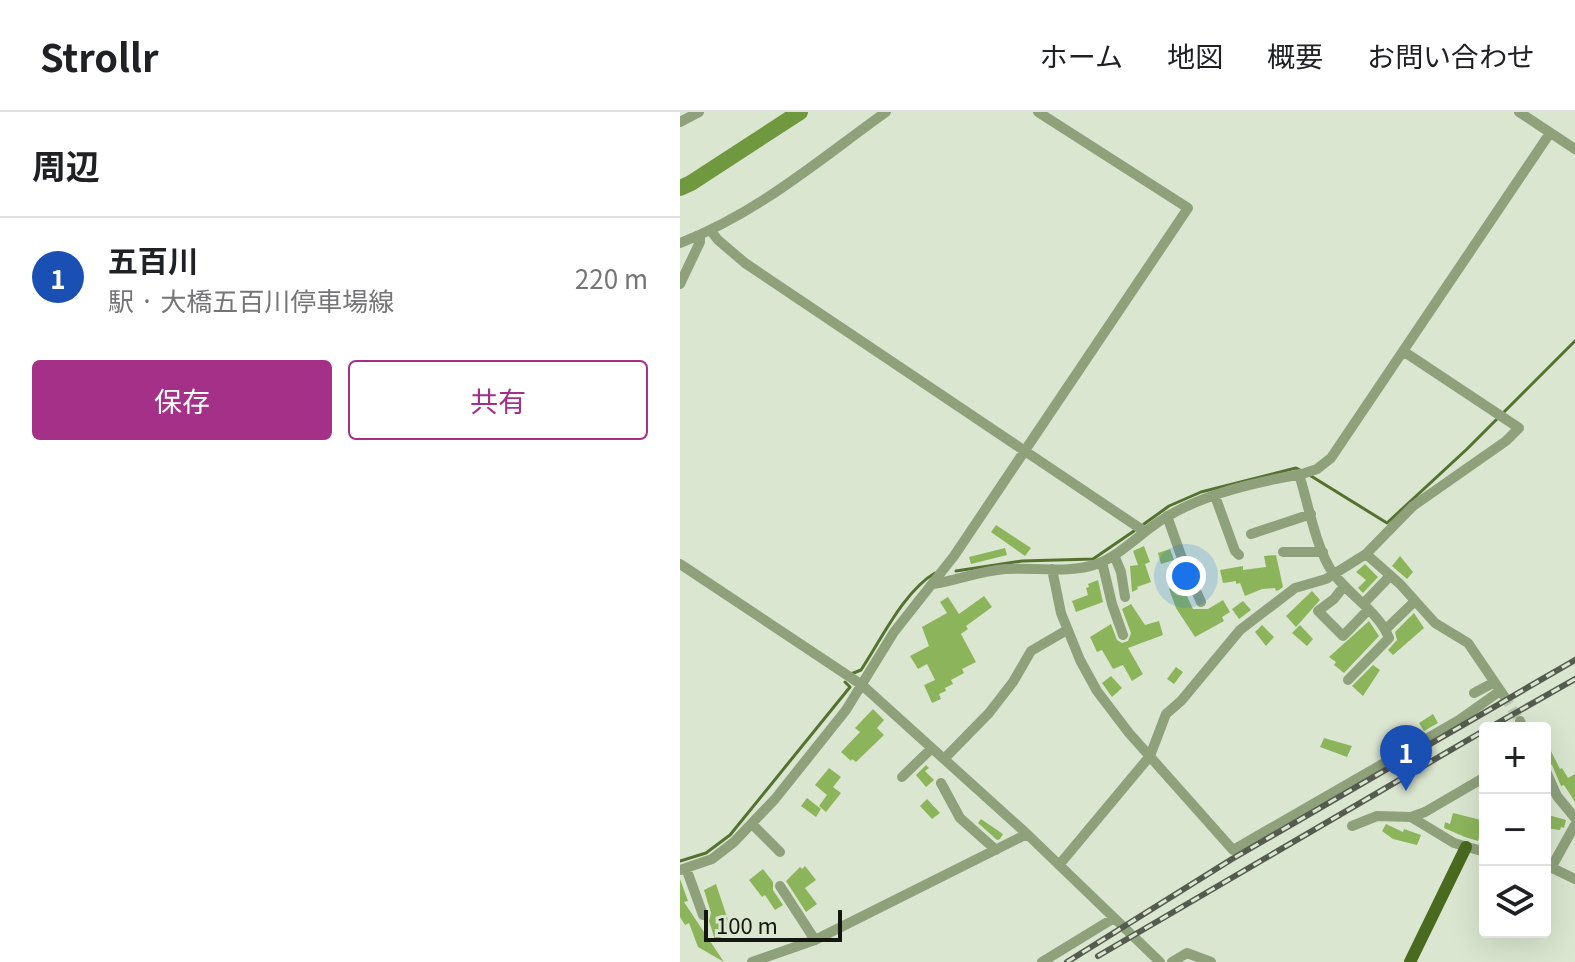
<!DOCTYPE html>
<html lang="ja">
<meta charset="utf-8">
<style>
:root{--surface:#fff;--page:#f6f6f6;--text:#202124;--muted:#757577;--line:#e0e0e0;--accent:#a53088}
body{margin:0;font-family:Georgia,"Noto Sans JP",serif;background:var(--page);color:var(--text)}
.controls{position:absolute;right:24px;bottom:24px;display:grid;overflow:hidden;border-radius:8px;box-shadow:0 8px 32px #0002}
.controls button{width:72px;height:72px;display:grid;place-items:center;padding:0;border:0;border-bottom:2px solid var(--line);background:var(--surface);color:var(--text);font:40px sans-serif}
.scale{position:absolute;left:24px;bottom:20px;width:138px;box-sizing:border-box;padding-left:8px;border:4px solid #13170f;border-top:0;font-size:22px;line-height:28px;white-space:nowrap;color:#13170f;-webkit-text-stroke:6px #dae6d0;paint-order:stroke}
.you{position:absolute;left:506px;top:464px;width:28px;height:28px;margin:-20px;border:6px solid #fff;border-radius:50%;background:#1a73e8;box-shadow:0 0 0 12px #1a73e833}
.badge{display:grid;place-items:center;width:52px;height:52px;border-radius:50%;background:var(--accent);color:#fff;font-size:26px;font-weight:700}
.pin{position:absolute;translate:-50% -66px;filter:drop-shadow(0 2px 4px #0008)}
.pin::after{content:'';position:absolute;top:42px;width:28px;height:24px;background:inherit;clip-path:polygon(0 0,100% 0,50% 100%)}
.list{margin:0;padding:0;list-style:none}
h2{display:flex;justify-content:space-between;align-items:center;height:104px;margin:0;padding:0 32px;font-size:34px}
h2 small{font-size:26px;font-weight:400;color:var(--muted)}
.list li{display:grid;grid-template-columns:52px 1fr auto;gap:24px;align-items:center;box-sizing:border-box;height:120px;padding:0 32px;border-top:2px solid var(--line)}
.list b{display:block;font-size:30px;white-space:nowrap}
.list p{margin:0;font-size:26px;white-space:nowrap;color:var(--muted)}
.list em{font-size:26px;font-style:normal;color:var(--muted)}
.actions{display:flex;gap:16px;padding:24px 32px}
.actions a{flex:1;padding:18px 0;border:2px solid var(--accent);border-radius:8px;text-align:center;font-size:28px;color:var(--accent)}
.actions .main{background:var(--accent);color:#fff}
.icon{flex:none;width:44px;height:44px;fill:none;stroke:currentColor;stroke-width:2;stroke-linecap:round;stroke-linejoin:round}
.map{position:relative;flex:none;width:895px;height:850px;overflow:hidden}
header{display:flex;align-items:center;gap:48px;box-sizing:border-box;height:112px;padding:0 40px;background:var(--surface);border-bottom:2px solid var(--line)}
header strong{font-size:38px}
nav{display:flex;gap:44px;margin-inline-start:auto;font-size:28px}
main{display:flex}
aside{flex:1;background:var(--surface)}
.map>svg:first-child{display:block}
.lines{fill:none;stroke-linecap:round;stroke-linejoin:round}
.stream{stroke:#547130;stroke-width:3}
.river{stroke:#70983e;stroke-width:16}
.building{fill:#8cb55b}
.minor-tunnel{stroke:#bcc7b3;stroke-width:10;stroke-dasharray:10 5;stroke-linecap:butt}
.minor{stroke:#8ea17b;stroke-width:10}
.major{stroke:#4a6a1f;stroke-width:12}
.rail-casing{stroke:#555c4f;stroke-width:6}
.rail{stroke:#dae6d0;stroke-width:3;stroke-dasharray:9;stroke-linecap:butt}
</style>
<header>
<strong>Strollr</strong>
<nav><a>ホーム</a><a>地図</a><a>概要</a><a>お問い合わせ</a></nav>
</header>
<main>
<aside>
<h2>周辺<small></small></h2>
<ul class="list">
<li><span class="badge" style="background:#1a4fb4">1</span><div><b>五百川</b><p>駅 · 大橋五百川停車場線</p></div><em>220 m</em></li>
</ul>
<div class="actions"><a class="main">保存</a><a>共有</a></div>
</aside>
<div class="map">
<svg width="895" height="850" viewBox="0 0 895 850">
<rect width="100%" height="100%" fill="#dae6d0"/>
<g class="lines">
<path class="stream" d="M631,364L707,411L787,337L895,229
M464,412L489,394L521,380L616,356L620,358
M276,459L342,449L413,447L454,419
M171,562L181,558C201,528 224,479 255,461
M0,749L26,741L50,723L170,575L165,570"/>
<path class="river" d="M0,76L11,71L120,0"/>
</g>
<path class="building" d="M316,413L351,436L345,444L311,420Z
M464,434L470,450L465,452L471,470L457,475L458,477L452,480L450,454L458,453L453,439Z
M325,436L327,443L291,452L289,445Z
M490,437L494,448L481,452L478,441Z
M596,443L603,475L599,478L596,479L595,476L582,477L565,484L560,471L556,472V469L543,471L540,458L563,454V458L586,455L584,444Z
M720,444L733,460L727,467L712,454Z
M685,452L698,465L683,481L678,476L686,468L676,460Z
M418,468L423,490L396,500L392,489L408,483L406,476L409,475L408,472Z
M502,472L508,482H506L513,497H528L543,488L550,500L542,505L544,509L515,525L496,496L489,477Z
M632,479L640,488L616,515L606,504Z
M304,484L312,495L286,514L288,517L281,522L296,550L282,557L284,561L271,568L273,572L265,576L266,579L259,582L261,587L252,591L244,573L255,568L247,552L238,557L230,544L249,534L242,515L267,501L260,490L268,485L279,502Z
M563,489L571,498L559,507L552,497Z
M451,492L465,513L479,509L483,523L448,536L463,562L452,569L443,553L433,557L422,538L417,540L410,525L431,512L437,528L442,531L448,529L451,521L442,497Z
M734,501L744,516L713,543L708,538L717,528L715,520Z
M689,509L699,524L664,561L654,553L656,550L649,545Z
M582,513L594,525L586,534L575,520Z
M620,513L633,527L627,534L612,521Z
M693,553L700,558L683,584L672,574Z
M496,555L503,560L494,572L487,567Z
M431,564L442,576L432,585L422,571Z
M193,597L204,608L197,616L204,623L176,650L172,647L171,649L161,640L180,620L175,616Z
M753,602L758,611L744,619L739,611Z
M723,618L729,628L718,634L712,624Z
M644,626L672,634L667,645L640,635Z
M871,639L880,657L882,656L888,666L895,662V690L884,673L881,674L872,653L865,649V642Z
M246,653L249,656L245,659L254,668L246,675L236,663Z
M149,656L161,665L153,675L161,681L146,700L139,694L147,683L135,673Z
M127,686L141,697L136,705L121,694Z
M247,687L260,701L252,707L240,694Z
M773,701L805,709V728L799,726L798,729L785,725L764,716L765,710L770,712Z
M865,702L886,708L884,716L881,715L880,718L865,716Z
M301,707L323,722L320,727L317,728L298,711Z
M706,712L723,720L724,717L741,723L737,733L713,727L702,719Z
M125,754L136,768L125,776L137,792L126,800L106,769L120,755L122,757Z
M83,757L93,770V778L103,793L95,798L85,783L82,785L69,768Z
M0,767L8,789L4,790L44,850L18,835L9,811L5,813L0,805Z
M36,772L48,808L54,806L63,816L35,828L29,809L31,801L24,778Z"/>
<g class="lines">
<path class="minor-tunnel" d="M824,584L840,609"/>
<path class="minor" d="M839,0L895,37
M0,10L19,0
M31,119L38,128L65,151L464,419
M0,131C78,101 139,48 206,0
M0,172L20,130V123
M619,362C628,391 636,437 653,461C670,484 699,500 709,526L668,568
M535,384L555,439L559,443
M487,404L504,452L521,490
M571,422L631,402
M603,440H643
M686,442L733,394L826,329L839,316L723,239
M434,443L441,460L445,485
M422,450L432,492L443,523
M0,452L182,573L347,722L480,850
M372,457L381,501L400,548L417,579L449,621L553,738L779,608L820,579
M253,472C278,468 300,459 325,457C354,455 389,462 417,452C443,442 463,418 488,404C527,381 577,370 622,362L637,357L651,346L870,21
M664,474L654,487L638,499L663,524L688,498
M683,492L710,464
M707,516L735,489
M794,581L813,571
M840,609L843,616
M264,647L309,601L333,570L351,539L387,518
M865,657L877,684L895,706
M222,665L252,636
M261,671L280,706L316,738
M731,705L745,700L805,665
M72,712L100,740
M672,714L697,704L731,705L774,731L805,740
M379,753L470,644L486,602L501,589L560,518L615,476L646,467L686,442L720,472L755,511L788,531L824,584
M868,754L895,767
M6,756L23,803
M871,756L895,713
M0,758L32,747L54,730L95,687L166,598L214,520L274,444L508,96L358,0
M100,774L135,828
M72,850L135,828L347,722
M362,850L434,806
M492,850L507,841L531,850"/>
<path class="major" d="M730,850L786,735"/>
<defs>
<path id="rail" d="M809,616L895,567
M418,844L805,618
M387,850L552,747L895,548"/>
</defs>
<use href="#rail" class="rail-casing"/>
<use href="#rail" class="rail"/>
</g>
</svg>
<div class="controls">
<button>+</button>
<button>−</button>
<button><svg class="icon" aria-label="layers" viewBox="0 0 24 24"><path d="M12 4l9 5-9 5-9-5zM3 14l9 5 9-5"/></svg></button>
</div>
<div class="scale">100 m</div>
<div class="you"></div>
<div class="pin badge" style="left:726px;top:679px;background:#1a4fb4">1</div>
</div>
</main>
